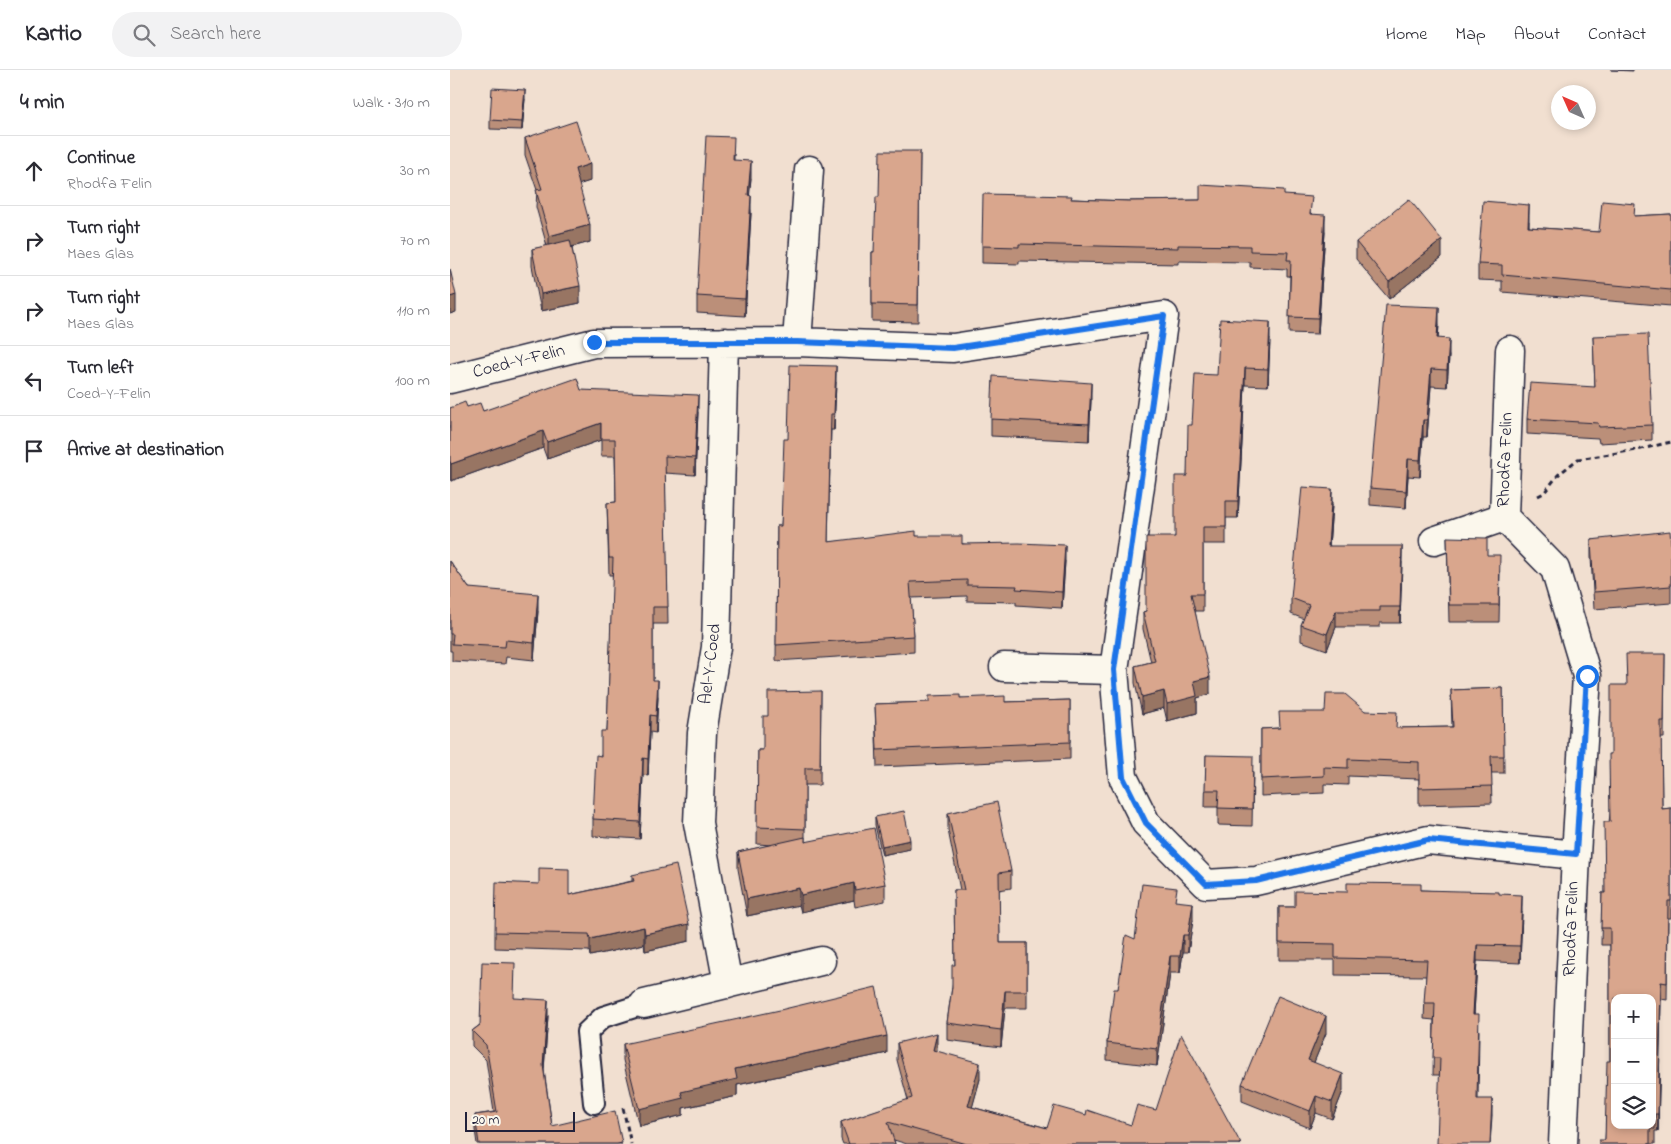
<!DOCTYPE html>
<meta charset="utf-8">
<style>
:root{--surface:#fff;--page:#f2f2f3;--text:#2b2b33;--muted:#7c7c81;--line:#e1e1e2}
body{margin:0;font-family:"Indie Flower",sans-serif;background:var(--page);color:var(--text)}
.controls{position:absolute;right:15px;bottom:15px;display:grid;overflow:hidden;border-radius:10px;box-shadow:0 2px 8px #0003}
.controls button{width:45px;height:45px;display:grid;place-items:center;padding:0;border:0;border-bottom:1px solid var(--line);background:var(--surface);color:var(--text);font:25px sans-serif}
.compass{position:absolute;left:1101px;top:15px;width:45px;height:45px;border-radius:50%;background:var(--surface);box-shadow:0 2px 8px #0003;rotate:315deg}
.scale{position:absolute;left:15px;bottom:12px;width:110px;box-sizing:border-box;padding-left:5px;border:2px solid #22223b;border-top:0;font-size:14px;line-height:18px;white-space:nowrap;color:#22223b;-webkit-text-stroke:4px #fbf7ec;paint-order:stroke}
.stop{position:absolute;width:15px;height:15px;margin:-11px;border:4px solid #1a73e8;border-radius:50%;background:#fff}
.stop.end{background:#1a73e8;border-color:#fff;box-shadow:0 1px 5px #0008}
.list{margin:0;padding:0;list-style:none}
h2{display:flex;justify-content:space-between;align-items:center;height:65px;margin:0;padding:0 20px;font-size:21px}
h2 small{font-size:16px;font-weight:400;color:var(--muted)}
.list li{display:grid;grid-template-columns:32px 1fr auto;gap:15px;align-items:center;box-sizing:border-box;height:70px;padding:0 20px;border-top:1px solid var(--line)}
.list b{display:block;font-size:19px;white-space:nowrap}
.list p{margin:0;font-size:16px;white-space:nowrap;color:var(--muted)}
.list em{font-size:16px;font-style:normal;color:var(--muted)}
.icon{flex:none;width:28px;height:28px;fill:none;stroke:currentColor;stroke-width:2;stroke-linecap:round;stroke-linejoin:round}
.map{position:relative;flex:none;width:1221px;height:1074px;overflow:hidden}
header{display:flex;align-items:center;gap:30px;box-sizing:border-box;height:70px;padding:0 25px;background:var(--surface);border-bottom:1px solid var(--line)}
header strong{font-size:24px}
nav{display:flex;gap:28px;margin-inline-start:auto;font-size:18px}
.search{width:350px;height:45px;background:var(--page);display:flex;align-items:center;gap:12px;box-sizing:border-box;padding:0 18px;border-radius:28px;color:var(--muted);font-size:19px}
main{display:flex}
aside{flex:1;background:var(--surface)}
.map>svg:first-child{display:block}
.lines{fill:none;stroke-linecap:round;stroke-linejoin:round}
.lane-casing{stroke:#22223b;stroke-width:24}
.street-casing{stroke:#22223b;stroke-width:31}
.path{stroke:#22223b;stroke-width:3;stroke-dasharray:5 4;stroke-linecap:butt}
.lane{stroke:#fbf7ec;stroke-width:20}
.street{stroke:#fbf7ec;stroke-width:28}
.wall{fill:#bb8f79;stroke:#22223b}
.shaded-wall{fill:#987463;stroke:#22223b}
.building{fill:#d9a68d;stroke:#22223b;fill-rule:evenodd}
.route{stroke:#1a73e8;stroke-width:6}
.labels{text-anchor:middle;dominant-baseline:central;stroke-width:4.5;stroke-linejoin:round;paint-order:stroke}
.street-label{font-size:18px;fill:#22223b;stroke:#fbf7ec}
</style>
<header>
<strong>Kartio</strong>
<div class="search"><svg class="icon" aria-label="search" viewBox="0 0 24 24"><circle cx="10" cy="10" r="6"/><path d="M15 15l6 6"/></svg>Search here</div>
<nav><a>Home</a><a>Map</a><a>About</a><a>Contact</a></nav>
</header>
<main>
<aside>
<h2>4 min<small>Walk · 310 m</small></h2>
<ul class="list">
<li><svg class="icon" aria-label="ahead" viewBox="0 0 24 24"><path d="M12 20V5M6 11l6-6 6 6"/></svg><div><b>Continue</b><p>Rhodfa Felin</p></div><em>30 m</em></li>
<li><svg class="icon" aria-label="right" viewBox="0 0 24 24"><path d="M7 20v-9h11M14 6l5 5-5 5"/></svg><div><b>Turn right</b><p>Maes Glas</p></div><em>70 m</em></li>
<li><svg class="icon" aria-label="right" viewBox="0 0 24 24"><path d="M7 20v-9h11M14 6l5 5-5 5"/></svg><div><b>Turn right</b><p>Maes Glas</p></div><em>110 m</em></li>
<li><svg class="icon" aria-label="left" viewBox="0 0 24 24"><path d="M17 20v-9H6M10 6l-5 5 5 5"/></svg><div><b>Turn left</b><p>Coed-Y-Felin</p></div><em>100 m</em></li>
<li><svg class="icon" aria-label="arrive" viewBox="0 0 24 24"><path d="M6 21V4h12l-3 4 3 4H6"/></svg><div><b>Arrive at destination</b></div></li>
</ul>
</aside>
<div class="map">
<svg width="1221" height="1074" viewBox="0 0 1221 1074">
<rect width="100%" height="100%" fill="#f1dfd0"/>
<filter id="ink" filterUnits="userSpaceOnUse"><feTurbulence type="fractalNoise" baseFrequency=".02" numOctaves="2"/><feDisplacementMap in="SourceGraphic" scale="10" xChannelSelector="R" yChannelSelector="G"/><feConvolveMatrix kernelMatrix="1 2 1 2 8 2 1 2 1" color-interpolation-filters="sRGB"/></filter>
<g filter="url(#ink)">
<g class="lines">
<defs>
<path id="lane" d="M144,1033L137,962L153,947L194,934"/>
<path id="street" d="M274,272L266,577L252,663L248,753L278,914
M347,272L359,100
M1060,280L1054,447L1105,499L1137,606L1126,785L1113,1074
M0,309L144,273L347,272L503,278L714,246L664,600L673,707L696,753L756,814L806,811L978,770L1126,785
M984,471L1054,447
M554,597L664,600
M194,934L371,891"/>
</defs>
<use href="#lane" class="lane-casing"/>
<use href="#street" class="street-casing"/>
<path class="path" d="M1088,426L1094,423L1108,405L1128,389L1187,380L1221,372
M173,1038L181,1074"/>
<use href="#lane" class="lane"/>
<use href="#street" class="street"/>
</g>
<path class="wall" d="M1161,0H1183V1Z
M75,29L72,60L40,59V50Z
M75,68L140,111L129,114L140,172L122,177L130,233L91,241L82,196V179L97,176L86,137L87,120L75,85Z
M470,81L468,252L422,251V182H424Z
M284,84V90L301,108L299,125L301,143L295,246L247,243V226Z
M834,125L862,144L875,162L868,264L839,263L840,206H837V199L800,197V192L728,191V194L569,191V194L532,193V176L622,129L679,131L750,130Z
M1221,144V236L1052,222V211L1028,210V194L1079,151V157L1149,162L1185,146Z
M906,172L992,187L939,229L906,189Z
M989,254L988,268L999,286L997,317L981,316L977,367H973L970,407L958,406L956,438L920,435V418Z
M1143,266L1202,355V370L1149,373L1148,368L1077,364V349L1145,317Z
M820,269L818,316L795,315L788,448H776V474H753V541H745L760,624L747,628V643L717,651L714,638L692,644L685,613V596L701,592L693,559V542L696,541L725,467L737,406L742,355L767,305Z
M386,312L384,360H381L378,472L466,466L615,491L612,538L566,535V532L517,531V526L461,528L464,566V582L326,591L327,456H331L338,369Z
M131,320L248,342L245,405L215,403L218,554H203V610L208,627L206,663L200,662L198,706L193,705L190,769L143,766V749L151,686L157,661L163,505H159L157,433L166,432L165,386H151V370L97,389L93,378L1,411L0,408V338L17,337L33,341Z
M641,330L639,371L541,366V349Z
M882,435L879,476L952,492L950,553H930V557H886L877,580L851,571V555L854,549L841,544V528Z
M997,467L1050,502L1049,552H999Z
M1141,470L1221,474V533L1144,539L1141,487Z
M0,491L19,518L88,541L84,590L56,587L55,594L2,591V581H0Z
M1215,584L1214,668H1211L1212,739L1221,738V848H1218L1217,930L1211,929L1208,1061H1205V1074H1149L1155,1070L1160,991V875H1151L1152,823H1155L1159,752L1177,615Z
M1053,618L1054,703H1041L1042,733L969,735V709L898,706V715L874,714V723L811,726V659L829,658L915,641L947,658L1002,657L1001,620Z
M371,621L370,715H355V772L435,814V831L405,837L404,830L351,842L349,835L297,846L288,799V782L321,775L307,774L308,680H313L318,646Z
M510,628L555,632L620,630V689L427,697L425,634L479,632Z
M756,685L803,703L802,756L768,755V737H755Z
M498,743L561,801V818L549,820L550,873H577V938H555L551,977L497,970V953L505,895L504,820H510L498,760Z
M425,747L460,779L432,785L425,755Z
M182,805L239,871L195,881L194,874L140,886L139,881L45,878V862L119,825L182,811Z
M971,820L1049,824L1072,842L1070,893L1027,891L1024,944L1029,961L1028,1029L1042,1046L990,1005H983L984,950L974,949L976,906L885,905V890H829V837H845L897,822Z
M727,832L743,850L738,882H733L730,903H720L707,996L657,990V973L668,919L685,869Z
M64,928L98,946L94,1000L102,1056L172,1074H27L25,1060V1045L44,1042L36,990L22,976V961Z
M876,963L864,992L893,1021L882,1049L866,1043L860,1058L792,1031V1014Z
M447,973L487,981L530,1009L522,1037L597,1058L636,1045L681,1055L791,1074H457L444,1070L445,1074H393L391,1069V1052L458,1030L447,990Z
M173,974L437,983L287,1015V1026L233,1038V1045L189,1056L173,990Z"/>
<path class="shaded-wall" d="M75,20V29L72,60V52Z
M301,91V108L298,142V125Z
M140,94V111L125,116V99Z
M301,126V143L295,246V229Z
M1079,135V151L1078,173V157Z
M875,145V162L868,264V248Z
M140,155V172L99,183V166Z
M992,170V187L939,229V212Z
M130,216V233L91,241V224Z
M6,225V242L0,244V227Z
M989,237V254L987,285V268Z
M820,252V269L818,316V299Z
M999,269V286L997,317V300Z
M386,296V312L384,360V344Z
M795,298V315L788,448V431Z
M981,299V316L977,367V350Z
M641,313V330L639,371V354Z
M248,325V342L245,405V388Z
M973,350V367L970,407V390Z
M151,353V370L97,389V372Z
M93,361V378L1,411V394Z
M958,389V406L956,438V421Z
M882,419V435L878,492V476Z
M615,475V491L612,538V522Z
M952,476V492L950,553V537Z
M88,524V541L84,590V573Z
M886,541V557L877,580V564Z
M760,607V624L747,628V643L717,651V634L744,611Z
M208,610V627L206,663V646Z
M714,621V638L692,644V627Z
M200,645V662L198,706V689Z
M193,688V705L190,769V752Z
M460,770V779L432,785V776Z
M404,813V830L351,842V825Z
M349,818V835L297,846V829Z
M1072,825V842L1070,893V876Z
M743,833V850L738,882V865Z
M239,854V871L195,881V864Z
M194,857V874L140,886V869Z
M733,865V882L730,903V886Z
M1027,875V891L1023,961V944Z
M720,886V903L707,996V979Z
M1211,912V929L1208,1061V1044Z
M555,921V938L551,977V960Z
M98,930V946L93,1011V995Z
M876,946V963L858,1007V990Z
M487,963V980L483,997V980Z
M437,966V983L287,1015V1026L233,1038V1045L189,1056V1039L285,999Z
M530,993V1009L518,1053V1036Z
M893,1004V1021L882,1049V1032Z
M866,1026V1043L860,1058V1041Z
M1042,1029V1046L1040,1074Z"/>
<path class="building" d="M42,18L75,20L72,52L40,50Z
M126,51L140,94L125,99L140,155L99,166L86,120L92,119L75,68Z
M256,66L284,67L283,90L301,91L298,125L301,126L295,229L247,226Z
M430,81H470L468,235L422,234V182H424L426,127H429Z
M750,115L834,120V125L862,127L860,144L875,145L868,248L839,247L841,190H837L838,182L800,181V176L728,175V178L569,174V177L532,176L533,124L622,126L621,129L679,131L750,130Z
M959,129L992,170L939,212L906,172Z
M1033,131L1079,135L1078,157L1149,162L1152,131L1185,134L1184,146L1221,144V220L1052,205V195L1028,194Z
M120,170L130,216L91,224L82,179Z
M0,199L6,225L0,227Z
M936,235L989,237L987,268L999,269L997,300L981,299L977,350H973L970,390L958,389L956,421L920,418Z
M770,249L820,252L818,299L795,298L788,431H776V457H753V524H741L760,607L744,611L747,626L717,634L714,621L692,627L685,596L705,591L693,542L696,541V467H725V406H737L738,355H742L745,304L767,305Z
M1198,264L1202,355L1149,357L1148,353L1077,349L1080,313L1145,317L1143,266Z
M340,295L386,296L384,344H381L378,472L466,461V466H512V474L569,473L615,475L612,522L566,519L567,516L517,515V510L460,512L464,566L326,575L327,456H331L334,369H338Z
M543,306L641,313L639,354L541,349Z
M127,308L131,320L248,325L245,388L215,386L218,537H203V610H208L206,646L200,645L198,689L193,688L190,752L143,749L146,685L151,686V661H157L163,488H159L157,433L166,432L165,369H151V353L97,372L93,361L1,394L0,391V338L15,332L17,337L30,333L33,341Z
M852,417L882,419L878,476H952L950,537H930V541H886L877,564L851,555L859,535L841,528Z
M1220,461L1221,474V516L1144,522L1141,470Z
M997,467L1037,468V485H1050L1049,535H999Z
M0,491L19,518L88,524L84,573L56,570L55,577L2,574L3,564H0Z
M1176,584H1215L1214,651H1211L1212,739L1221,738V831H1218L1217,913L1211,912L1208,1044H1205V1059H1200V1074H1149V1070H1155L1157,991H1160V858H1151L1152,823H1155L1154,752H1160L1159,684H1161V615H1177ZM1165,928H1202V1055H1165Z
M1053,618L1054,686H1041L1042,716L969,718V692L898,689V698L874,697V706L811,709V659L830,658L829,642H875L876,624H895L915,641L947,642L946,658L1003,657L1001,620Z
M371,621L370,698H355V759L307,757L308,680H313V646H318V622Z
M510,625V628L555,626V632L620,630V672L427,680L425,634L479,632V626Z
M756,685L803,686L802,739L768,738L769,720H755Z
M547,732L561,801L549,803L550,873H577V921H555L551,960L497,953L502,917V895H505L504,820H514L498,743Z
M454,741L460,770L432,776L425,747Z
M424,758L435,814L405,820L404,813L351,825L349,818L297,829L288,782L355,767V772Z
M226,795L239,854L195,864L194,857L140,869L139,864L45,862L46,812L89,814V798L119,799V825L184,811L182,805Z
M897,813L971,814V820L1049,822V824L1072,825L1070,876L1027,875L1023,944H1029L1027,1029H1042L1040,1074H987L990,988H983L985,933H974L977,890L885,888V874L829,873V837H845V821L897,822Z
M692,814L727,818L725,831L743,833L738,865H733L730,886H720L707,979L657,973L664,919H668L676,865L685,869Z
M32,892L65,893L64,928L98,930L93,995L102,1056L165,1041L172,1073L167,1074H29L25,1045L47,1042L36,975L22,961L30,955Z
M426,917L437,966L285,999L287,1009L231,1022L233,1028L189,1039L173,974L330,940Z
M828,926L876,946L858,990L893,1004L882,1032L866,1026L860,1041L792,1014Z
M487,963L483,980L530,993L518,1036L597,1058L604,1036L636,1045L637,1040L681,1055L687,1035L706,1040L731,964L791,1074H517L438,1052L445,1074H399L391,1052L462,1028L447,973Z"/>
</g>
<g class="lines" filter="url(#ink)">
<path class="route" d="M144,272H347L503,278L714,246L664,600L673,707L696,753L756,814L806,811L978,770L1126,784L1137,606"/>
</g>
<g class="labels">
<g class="street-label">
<text transform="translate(69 292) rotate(-14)">Coed-Y-Felin</text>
<text transform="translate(1056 390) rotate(-88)">Rhodfa Felin</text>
<text transform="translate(261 594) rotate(-83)">Ael-Y-Coed</text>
<text transform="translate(1122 859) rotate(-88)">Rhodfa Felin</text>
</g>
</g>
</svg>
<div class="controls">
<button>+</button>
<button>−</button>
<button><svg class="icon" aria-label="layers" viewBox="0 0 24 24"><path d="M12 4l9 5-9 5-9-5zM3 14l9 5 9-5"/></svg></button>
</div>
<svg class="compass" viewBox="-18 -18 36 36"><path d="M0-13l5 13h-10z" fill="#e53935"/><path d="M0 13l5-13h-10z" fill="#7c7c81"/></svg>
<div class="scale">20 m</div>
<div class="stop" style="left:1137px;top:606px"></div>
<div class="stop end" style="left:144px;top:272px"></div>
</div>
</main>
